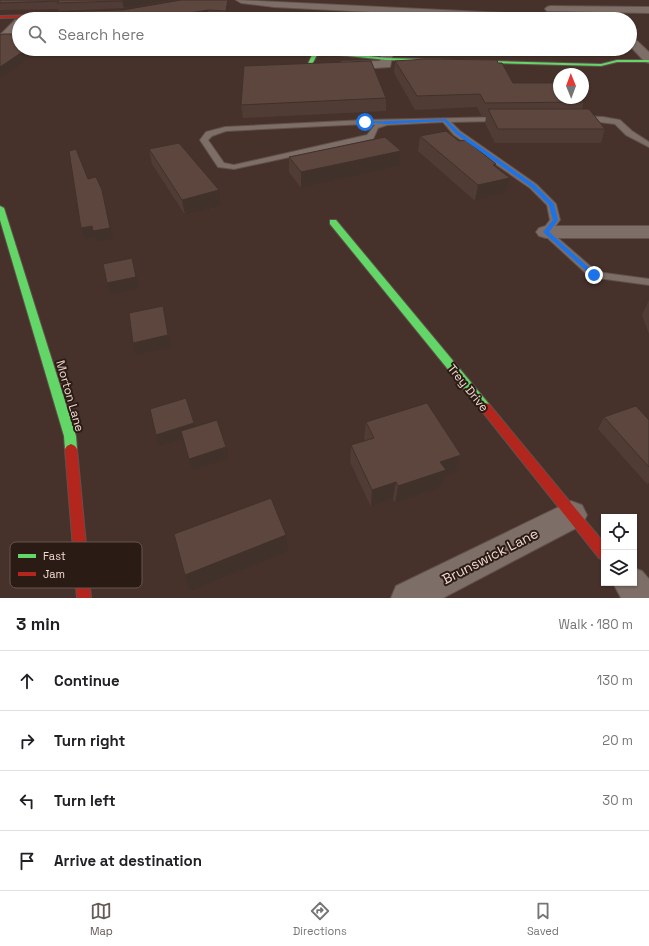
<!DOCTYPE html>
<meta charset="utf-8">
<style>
:root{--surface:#fff;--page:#f2f2f2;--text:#202124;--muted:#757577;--line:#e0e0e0;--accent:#645a58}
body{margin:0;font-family:"Space Grotesk",sans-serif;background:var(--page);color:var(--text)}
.controls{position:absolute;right:12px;bottom:12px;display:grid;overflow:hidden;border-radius:0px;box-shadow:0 1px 3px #0004}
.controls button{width:36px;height:36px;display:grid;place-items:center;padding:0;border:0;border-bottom:1px solid var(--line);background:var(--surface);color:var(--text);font:20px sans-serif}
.compass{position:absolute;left:553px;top:68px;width:36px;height:36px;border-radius:50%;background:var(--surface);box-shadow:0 1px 3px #0004;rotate:359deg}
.stop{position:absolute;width:12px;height:12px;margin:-9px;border:3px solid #1a73e8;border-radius:50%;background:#fff}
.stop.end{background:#1a73e8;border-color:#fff;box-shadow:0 1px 4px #0008}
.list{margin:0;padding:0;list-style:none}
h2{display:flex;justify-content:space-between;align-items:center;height:52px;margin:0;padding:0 16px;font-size:17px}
h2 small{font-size:13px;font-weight:400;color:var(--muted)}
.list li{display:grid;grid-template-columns:26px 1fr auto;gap:12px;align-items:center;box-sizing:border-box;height:60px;padding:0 16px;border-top:1px solid var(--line)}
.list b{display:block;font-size:15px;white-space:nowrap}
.list em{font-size:13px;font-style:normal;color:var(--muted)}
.icon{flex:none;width:22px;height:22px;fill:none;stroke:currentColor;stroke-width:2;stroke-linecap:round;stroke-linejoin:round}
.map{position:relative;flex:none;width:649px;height:598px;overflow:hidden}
.search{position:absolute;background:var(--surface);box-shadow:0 1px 3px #0004;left:12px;right:12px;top:12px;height:44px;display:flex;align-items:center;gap:10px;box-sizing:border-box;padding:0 14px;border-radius:22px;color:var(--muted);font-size:15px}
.sheet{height:292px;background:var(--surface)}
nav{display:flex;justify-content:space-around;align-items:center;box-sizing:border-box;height:56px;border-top:1px solid var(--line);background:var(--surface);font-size:11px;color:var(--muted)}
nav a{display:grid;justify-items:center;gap:2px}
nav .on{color:var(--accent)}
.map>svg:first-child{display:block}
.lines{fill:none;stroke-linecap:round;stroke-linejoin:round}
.lane-casing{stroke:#62504b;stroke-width:2}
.street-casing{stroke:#62504b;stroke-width:2}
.fast-casing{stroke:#62504b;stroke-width:2}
.jam-casing{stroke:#62504b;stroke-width:2}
.lane{fill:#7d6e67;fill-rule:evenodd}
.street{fill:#7d6e67;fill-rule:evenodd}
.fast{fill:#63d668;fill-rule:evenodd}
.jam{fill:#b3261e;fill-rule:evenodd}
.wall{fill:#503c34}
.shaded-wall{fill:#41312b}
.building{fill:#5d463d;stroke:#41312b}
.route{fill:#1a73e8}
.labels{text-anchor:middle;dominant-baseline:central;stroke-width:4;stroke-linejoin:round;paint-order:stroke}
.street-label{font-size:12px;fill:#f2dad2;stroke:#2b1b15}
.near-street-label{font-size:14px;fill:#f2dad2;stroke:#2b1b15}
.key{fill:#2b1b15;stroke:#67544e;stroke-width:1}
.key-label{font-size:11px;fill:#f2dad2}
</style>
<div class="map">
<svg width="649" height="598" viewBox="0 0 649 598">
<rect width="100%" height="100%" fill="#46322b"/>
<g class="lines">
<defs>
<path id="lane" d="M580,116L603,117L620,120L632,131L649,142V147L626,135L615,124L583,120H580Z
M503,117V121H500L451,122L460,131L536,184L556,204L560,220L551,232L597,272L649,279V285L590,277L541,232L550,220L547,205L530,188L454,135L443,122L387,125L378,128L373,139L234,169L218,167L200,140L206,132L225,127L365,120ZM365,124L375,125L367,135L234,165L224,163L208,140L212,136L226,131Z"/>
<path id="street" d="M236,0L566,16L571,19H507L274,7L241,3Z
M550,6L649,7V13L547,11L545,9L547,7Z
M19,19V28L9,39L0,43V35L15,20Z
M630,37L634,38L649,52V63L645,62L630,46Z
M382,49H394L390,67L342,70L336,66L342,62L380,61Z
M546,226H649V238H546L539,236L536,232L539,228Z
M571,501L582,505L587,515L582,525L443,598H391L396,586Z
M634,568L642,571L649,579V598H621L613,583H634Z"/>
<path id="fast" d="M316,50L387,58L601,64L617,60H649V62H617L601,66L387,60L318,53L310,68H306L314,51Z
M0,206L4,208L76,436L77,449L75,452L71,454L67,452L65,449L64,436L0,220Z
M330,220H336L489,404L490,407L489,410L485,411L481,410L330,224Z"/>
<path id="jam" d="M74,14L73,16L0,18V16Z
M485,403L489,404L604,543V560L599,558L481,410L480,407L481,404Z
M71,444L75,446L77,449L91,598H77L65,449L67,446Z"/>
</defs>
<use href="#lane" class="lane-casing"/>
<use href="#street" class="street-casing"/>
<use href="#fast" class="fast-casing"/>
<use href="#jam" class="jam-casing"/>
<use href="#lane" class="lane"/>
<use href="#street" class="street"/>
<use href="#fast" class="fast"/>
<use href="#jam" class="jam"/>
</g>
<path class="wall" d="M0,0H173L124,8L59,11L58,9L0,10Z
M229,0L227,19L208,17L198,19H41L123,10Z
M395,61L498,63L513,83L584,102L582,109L605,129L601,143H495L485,123L486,117H482L477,107L415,110L394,73Z
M386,98V111L243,118L241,105Z
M420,136L459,141L496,167L510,178L506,193L475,201L418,151Z
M149,149L221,206L185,215L152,164Z
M401,151L400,166L301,188L289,172V157Z
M649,300V334L642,315Z
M604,417L649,420V483L647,484L598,429Z
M366,422L461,455L457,471L445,476L442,487L395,503L393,499L371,507L350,462L351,445L365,441L364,439Z"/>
<path class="shaded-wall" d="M129,0H173L124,8L122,1Z
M228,0H229L227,19L226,11Z
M208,10V17L198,19H138Z
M27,49H42L0,78V67Z
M401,151L400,166L301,188V172Z
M510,178L506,193L475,201L478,185Z
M102,190L113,239L97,242L95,237L85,239L81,228L92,226Z
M219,190L221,206L185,215L182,200Z
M132,258L139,288L110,295L107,283Z
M163,306L171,347L136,355L133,343Z
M194,423L197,435L159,446L156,435Z
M226,447L229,458L192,470L189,459Z
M461,455L457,471L445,476L442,487L395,503L398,486L440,462Z
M396,482L393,499L371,507L372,490Z
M286,535L288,551L190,591L185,575Z"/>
<path class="building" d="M0,0H129L122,1L57,3L59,1L0,3Z
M181,0H228L226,11L208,10L159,18L138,19H41L48,12L123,10Z
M3,34H19V49H27L0,67V35Z
M426,59L497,60L498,63H502L513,83H559V98H581L584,102L485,103L480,94L417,96L395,61Z
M371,61L386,98L241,105L244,66Z
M488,109H589L605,129H498Z
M446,131L459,141L466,140L496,164L493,165L510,178L478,185L420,136Z
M385,137L401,151L301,172L289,157Z
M179,143L219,190L182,200L149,149Z
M76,149L88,179L96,177L102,190L110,228L93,231L92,226L81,228L69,151Z
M132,258L136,277L107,283L103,264Z
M163,306L168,335L133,343L129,313Z
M186,398L194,423L156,435L150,409Z
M427,403L461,455L440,462L446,470L398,486L396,482L372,490L351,445L374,438L366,422Z
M636,406L649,420V467L604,417Z
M217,420L226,447L189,459L181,431Z
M271,498L286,535L185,575L174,534Z"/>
<path class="route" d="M446,119L459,132L535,185L554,204L558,220L549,232L596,274V276H592L543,232L553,220L549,205L531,187L456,134L444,121L386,124L363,122Z"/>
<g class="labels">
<g class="street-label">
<text transform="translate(468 388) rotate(51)">Trey Drive</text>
<text transform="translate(70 396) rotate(74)">Morton Lane</text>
</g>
<g class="near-street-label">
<text transform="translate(490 556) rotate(-27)">Brunswick Lane</text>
</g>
</g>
<rect x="10" y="542" width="132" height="46" rx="6" class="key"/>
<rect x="18" y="554" width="18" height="4" fill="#63d668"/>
<rect x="18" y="572" width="18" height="4" fill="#b3261e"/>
<g class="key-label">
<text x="43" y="560">Fast</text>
<text x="43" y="578">Jam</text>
</g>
</svg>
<div class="controls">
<button><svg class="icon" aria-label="locate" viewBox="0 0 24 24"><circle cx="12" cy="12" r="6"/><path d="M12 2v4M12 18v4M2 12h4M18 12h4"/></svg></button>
<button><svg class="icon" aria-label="layers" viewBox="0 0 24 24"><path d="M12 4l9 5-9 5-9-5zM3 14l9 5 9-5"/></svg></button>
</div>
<svg class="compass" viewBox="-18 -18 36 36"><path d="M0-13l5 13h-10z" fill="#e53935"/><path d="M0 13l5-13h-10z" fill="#757577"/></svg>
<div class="stop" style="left:365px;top:122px"></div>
<div class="stop end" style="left:594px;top:275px"></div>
<div class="search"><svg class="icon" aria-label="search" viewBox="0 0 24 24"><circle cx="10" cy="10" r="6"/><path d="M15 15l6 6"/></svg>Search here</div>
</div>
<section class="sheet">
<h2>3 min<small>Walk · 180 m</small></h2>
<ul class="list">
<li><svg class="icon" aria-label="ahead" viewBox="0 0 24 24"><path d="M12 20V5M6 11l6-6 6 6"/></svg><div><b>Continue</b></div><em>130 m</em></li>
<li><svg class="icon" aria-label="right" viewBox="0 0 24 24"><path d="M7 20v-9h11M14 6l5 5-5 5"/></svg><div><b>Turn right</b></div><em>20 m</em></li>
<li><svg class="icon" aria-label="left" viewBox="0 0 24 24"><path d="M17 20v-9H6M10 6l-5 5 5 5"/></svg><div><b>Turn left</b></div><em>30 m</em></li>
<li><svg class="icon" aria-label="arrive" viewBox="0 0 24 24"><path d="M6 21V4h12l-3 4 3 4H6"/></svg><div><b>Arrive at destination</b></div></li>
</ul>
</section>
<nav>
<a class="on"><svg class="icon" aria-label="map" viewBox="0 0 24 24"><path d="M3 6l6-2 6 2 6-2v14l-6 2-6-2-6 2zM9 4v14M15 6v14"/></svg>Map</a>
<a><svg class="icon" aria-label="directions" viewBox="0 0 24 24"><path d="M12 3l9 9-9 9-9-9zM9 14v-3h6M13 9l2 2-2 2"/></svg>Directions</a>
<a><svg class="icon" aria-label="saved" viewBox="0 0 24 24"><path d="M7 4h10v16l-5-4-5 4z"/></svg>Saved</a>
</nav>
